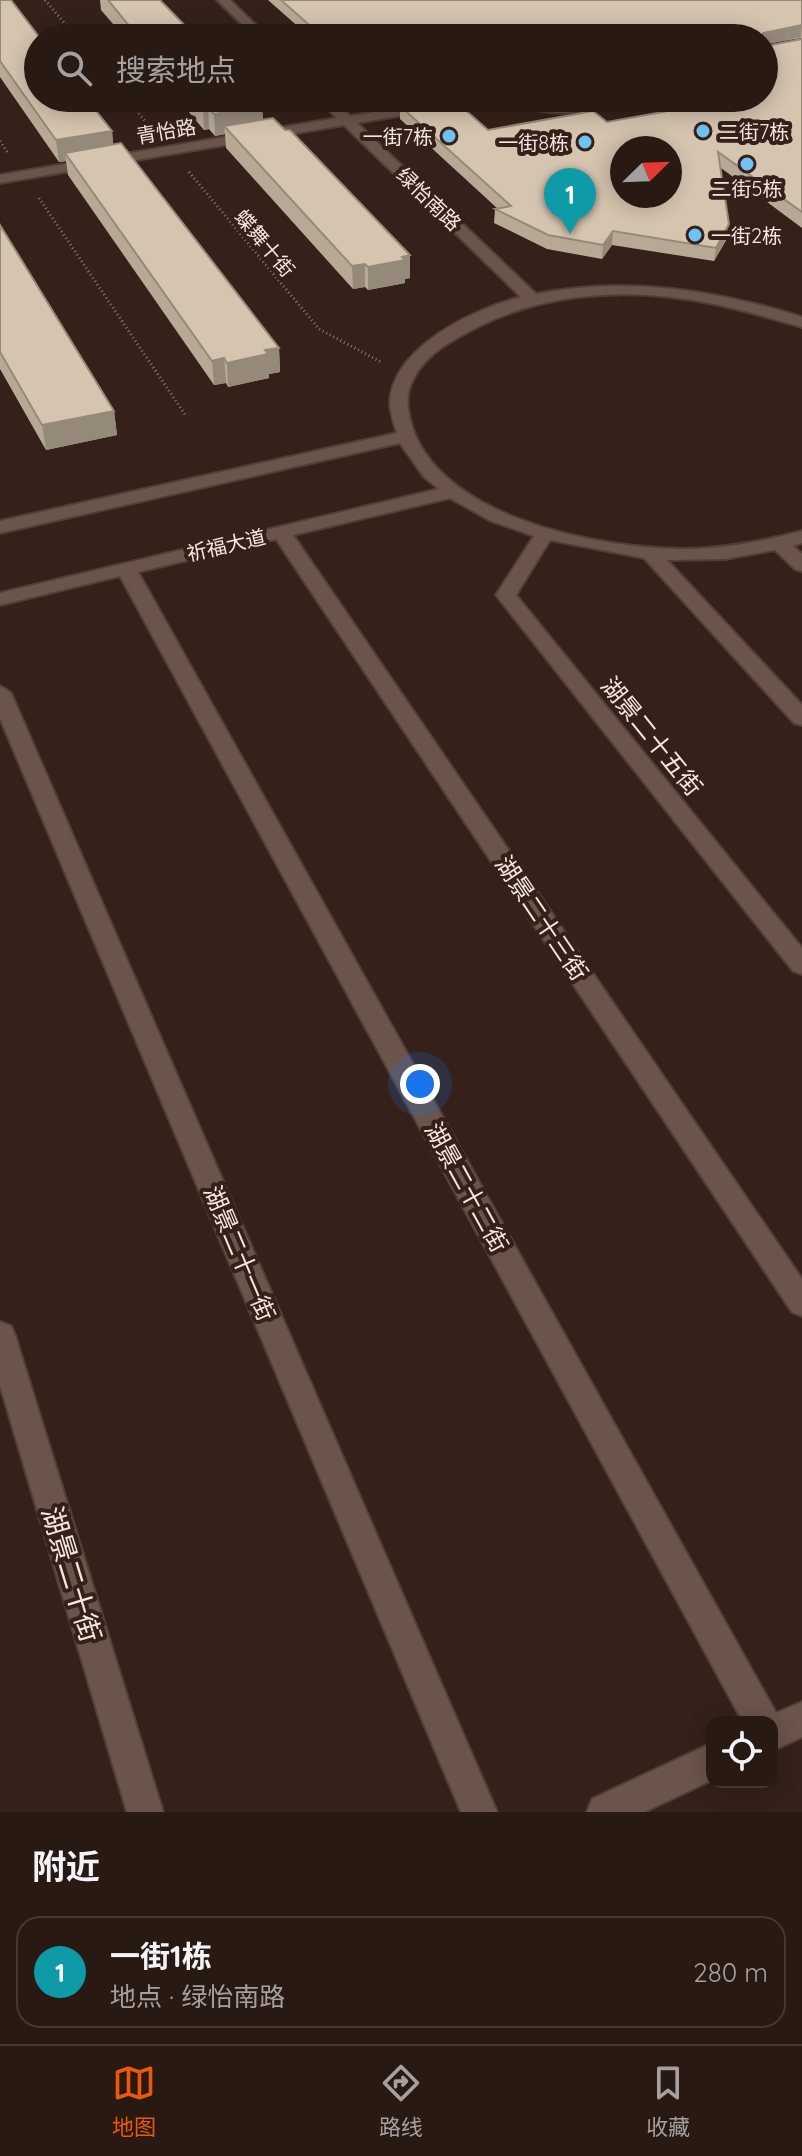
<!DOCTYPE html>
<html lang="zh">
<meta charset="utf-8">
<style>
:root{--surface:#281913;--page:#30221c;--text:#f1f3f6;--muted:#a5a0a0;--line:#443833;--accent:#ea580c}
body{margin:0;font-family:Quicksand,"Noto Sans SC",sans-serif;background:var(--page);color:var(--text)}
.controls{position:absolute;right:24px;bottom:24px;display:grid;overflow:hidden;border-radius:16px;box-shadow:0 4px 20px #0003}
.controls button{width:72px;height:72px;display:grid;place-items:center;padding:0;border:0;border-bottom:2px solid var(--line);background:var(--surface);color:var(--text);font:40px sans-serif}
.compass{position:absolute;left:610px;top:136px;width:72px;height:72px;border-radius:50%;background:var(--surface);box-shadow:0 4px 20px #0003;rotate:67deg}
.you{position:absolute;left:420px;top:1084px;width:28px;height:28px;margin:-20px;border:6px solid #fff;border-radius:50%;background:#1a73e8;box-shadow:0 0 0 12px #1a73e833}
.badge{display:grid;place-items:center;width:52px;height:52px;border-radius:50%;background:var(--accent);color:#fff;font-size:26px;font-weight:700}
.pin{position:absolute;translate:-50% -66px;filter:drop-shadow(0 2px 4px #0008)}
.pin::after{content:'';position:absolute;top:42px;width:28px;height:24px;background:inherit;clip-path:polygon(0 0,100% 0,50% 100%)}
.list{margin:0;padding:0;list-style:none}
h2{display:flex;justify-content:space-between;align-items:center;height:104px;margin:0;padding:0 32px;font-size:34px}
h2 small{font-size:26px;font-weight:400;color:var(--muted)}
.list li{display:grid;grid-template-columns:52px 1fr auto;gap:24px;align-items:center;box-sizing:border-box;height:112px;margin:0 16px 16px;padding:0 16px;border:2px solid var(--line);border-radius:24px}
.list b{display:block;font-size:30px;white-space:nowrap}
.list p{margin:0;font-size:26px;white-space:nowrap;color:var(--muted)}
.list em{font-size:26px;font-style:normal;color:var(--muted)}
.icon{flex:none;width:44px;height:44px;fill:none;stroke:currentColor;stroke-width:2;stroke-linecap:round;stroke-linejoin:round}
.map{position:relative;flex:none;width:802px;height:1812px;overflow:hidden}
.search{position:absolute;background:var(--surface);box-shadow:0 4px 20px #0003;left:24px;right:24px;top:24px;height:88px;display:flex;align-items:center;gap:20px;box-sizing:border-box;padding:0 28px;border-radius:44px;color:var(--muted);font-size:30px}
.sheet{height:232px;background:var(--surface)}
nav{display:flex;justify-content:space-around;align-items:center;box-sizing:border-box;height:112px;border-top:2px solid var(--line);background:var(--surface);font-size:22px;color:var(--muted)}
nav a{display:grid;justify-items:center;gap:4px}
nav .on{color:var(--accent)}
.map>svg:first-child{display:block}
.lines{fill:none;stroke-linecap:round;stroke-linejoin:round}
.minor-casing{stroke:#503f39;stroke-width:4}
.path{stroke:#8a7972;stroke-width:3;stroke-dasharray:1 3;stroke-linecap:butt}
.minor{fill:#6b544a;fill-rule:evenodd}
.wall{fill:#b7a996}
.shaded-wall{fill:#95897a}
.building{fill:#d5c4af;stroke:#95897a;stroke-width:2;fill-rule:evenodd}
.poi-dot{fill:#70c2f4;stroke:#352119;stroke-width:3}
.labels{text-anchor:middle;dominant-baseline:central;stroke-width:8;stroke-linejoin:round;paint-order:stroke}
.far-street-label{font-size:20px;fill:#f5e6e1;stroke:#352119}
.far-poi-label{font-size:20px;fill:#f5e6e1;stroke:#352119;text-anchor:start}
.street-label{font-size:24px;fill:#f5e6e1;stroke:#352119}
.near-street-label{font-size:28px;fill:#f5e6e1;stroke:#352119}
</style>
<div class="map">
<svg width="802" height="1812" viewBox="0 0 802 1812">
<rect width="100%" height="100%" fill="#352119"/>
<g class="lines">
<defs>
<path id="minor" d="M217,0H230L269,38H256Z
M317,98H332L350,116L458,98H488L481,102L357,123L536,294C627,276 715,290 802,317V327C773,319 744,310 714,304C624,285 531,292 452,341C429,354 404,379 408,408C421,516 600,550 689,549C728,548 764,541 802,531V543L793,546L802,554V571L795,569L775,550L725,559L667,560L802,705V725L794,723L644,558L550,540L516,595L802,948V974L793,971L496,595L534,536L489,520L450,498L293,535L802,1279V1316L792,1312L276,539L138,572L776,1713L802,1702V1737L772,1751V1722H743L120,576L0,605V593L439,489L424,477L400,443L0,533V521L397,433C394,423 390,413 390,402C393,347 474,309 521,297L344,125L0,183V175L337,118Z
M508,98L562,103L615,98C591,118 533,117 508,98Z
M0,686L11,693L497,1812H461L0,718Z
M0,1322L11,1326L15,1335L163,1812H127L0,1385Z
M712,1743V1780L644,1812H587L592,1799Z"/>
</defs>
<use href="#minor" class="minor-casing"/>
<path class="path" d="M45,0L77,38
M126,98L151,128
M0,141L8,153
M189,172L319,329L381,362
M39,198L186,416"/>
<use href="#minor" class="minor"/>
</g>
<path class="wall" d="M0,0L112,131L113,145L279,348L280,372L269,374V378L228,387L226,383L214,385L68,175L66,161L59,162L0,77Z
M100,0H108L197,38H125L101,10Z
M268,0H802V38L765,44L766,46L802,39V228L721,168L728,237L714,261L612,245L602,259L547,249L494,223L495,209H498L400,119V106L488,130L607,122L764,98V38H311Z
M177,98H254L262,106L263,120L410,255V278L405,279V283L368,290L365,287L353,289L226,148L225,134L215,136L209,129L204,130Z
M378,98H437L387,107Z
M0,225L114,411L117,435L46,450L0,369Z"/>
<path class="shaded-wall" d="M802,25L801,37L764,45L763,33Z
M670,27L669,38H601Z
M387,98H437L387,107Z
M262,106L263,127L224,126L225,134L215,136L214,114Z
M208,107L209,129L204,130L203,108Z
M112,131L114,153H65L66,161L59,162L56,140Z
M729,224L728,237L714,261L716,248Z
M613,231L612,245L602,259L603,245Z
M410,255V278L405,279V283L368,290V267Z
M365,264V287L353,289L352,266Z
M279,348L280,372L269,374V378L228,387L227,363L265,350Z
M224,358L226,383L214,385L212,361Z
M114,411L117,435L46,450L42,425Z"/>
<path class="building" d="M0,0H11L40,38H38V98H86L112,131L56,140L0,61Z
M108,0H160L197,38H139Z
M281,0H802V25L763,33V38H687L670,27L601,38H565L562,36L547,38H324Z
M802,39V212L718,152L729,224L716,248L613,231L603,245L548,235L495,209L511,206L400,106L452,98L488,130L593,111L607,122L740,98H764V94L768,93L764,90V44L766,46ZM622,148H670V196H622Z
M194,98H254L262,106L214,114L208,107L203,108Z
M273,118L285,130H290L410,255L402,257L405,260L368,267L365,264L352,266L224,126Z
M121,143L279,348L265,350L268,354L227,363L224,358L212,361L65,153Z
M0,225L114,411L42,425L0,352Z"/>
<g class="poi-dot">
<circle cx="703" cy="131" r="8"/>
<circle cx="449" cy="136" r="8"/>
<circle cx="585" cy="142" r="8"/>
<circle cx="747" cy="164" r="8"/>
<circle cx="695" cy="235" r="8"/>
</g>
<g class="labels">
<g class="far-street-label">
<text transform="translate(166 131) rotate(-10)">青怡路</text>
<text transform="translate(429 199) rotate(44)">绿怡南路</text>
<text transform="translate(265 243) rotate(50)">蝶舞十街</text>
<text transform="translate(226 545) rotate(-13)">祈福大道</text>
</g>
<g class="far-poi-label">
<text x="719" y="131">二街7栋</text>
<text x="433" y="136" text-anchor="end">一街7栋</text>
<text x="569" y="142" text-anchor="end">一街8栋</text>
<text x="747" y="188" text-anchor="middle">二街5栋</text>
<text x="711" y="235">一街2栋</text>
</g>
<g class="street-label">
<text transform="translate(652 736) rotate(51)">湖景二十五街</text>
<text transform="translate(542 918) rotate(56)">湖景二十三街</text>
<text transform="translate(467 1187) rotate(61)">湖景二十二街</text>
<text transform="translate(240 1253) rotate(67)">湖景二十一街</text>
</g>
<g class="near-street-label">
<text transform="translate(72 1574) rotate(73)">湖景二十街</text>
</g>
</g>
</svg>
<div class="controls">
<button><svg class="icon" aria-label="locate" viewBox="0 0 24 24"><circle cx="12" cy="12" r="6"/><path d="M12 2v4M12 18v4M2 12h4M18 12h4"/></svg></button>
</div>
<svg class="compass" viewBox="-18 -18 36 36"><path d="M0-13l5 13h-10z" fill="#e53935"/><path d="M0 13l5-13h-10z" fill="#a5a0a0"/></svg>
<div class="you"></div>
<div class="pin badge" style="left:570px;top:234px;background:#0f9aa8">1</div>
<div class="search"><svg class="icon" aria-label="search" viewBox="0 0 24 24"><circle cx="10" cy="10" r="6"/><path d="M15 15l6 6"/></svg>搜索地点</div>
</div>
<section class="sheet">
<h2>附近<small></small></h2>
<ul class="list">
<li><span class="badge" style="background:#0f9aa8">1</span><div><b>一街1栋</b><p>地点 · 绿怡南路</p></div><em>280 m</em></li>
</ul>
</section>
<nav>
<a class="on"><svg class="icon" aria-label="map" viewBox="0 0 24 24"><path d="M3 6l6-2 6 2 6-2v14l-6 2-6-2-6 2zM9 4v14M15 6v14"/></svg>地图</a>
<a><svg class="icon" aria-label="directions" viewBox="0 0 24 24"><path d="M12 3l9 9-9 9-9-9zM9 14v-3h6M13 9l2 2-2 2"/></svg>路线</a>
<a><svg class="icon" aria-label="saved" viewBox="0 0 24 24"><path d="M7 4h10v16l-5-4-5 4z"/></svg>收藏</a>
</nav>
